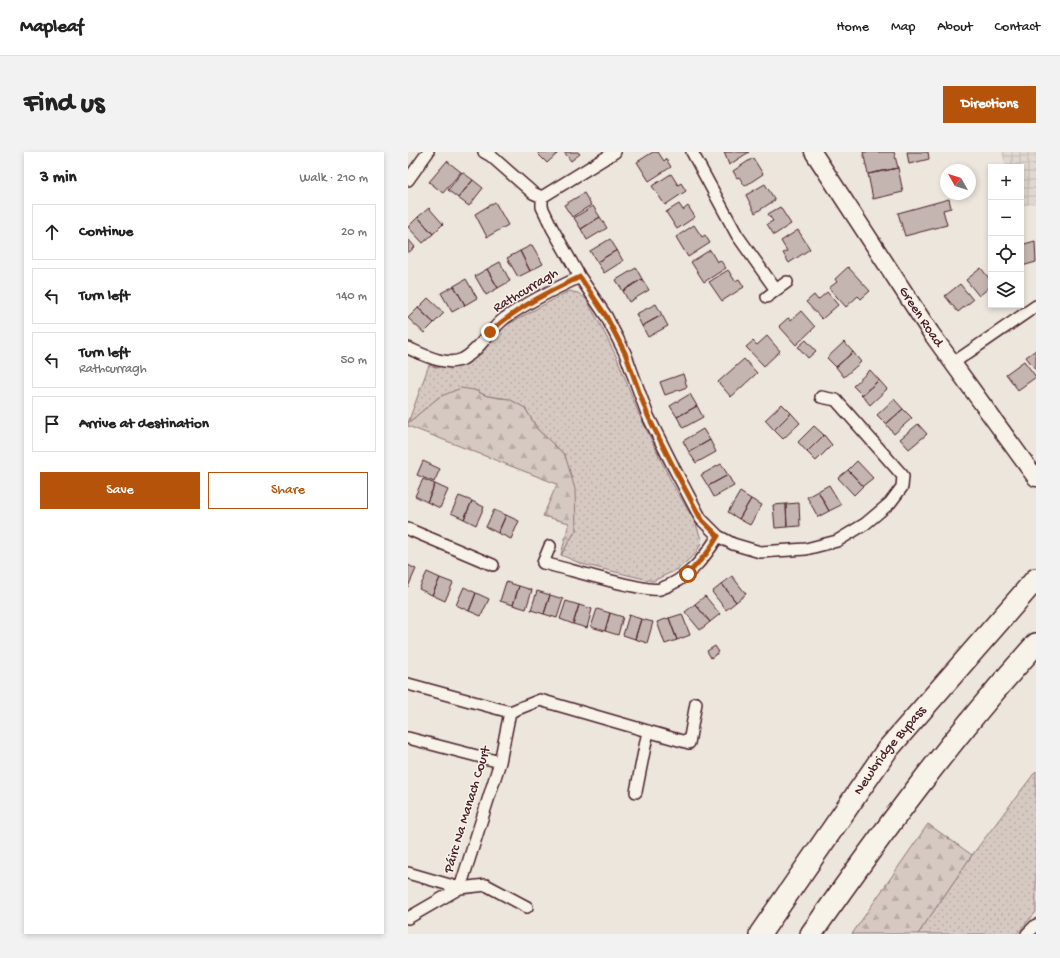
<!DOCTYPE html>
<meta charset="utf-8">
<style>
:root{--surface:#fff;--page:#f2f2f2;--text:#222;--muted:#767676;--line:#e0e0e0;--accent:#b45309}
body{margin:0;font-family:"Gochi Hand",sans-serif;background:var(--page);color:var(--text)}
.controls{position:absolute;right:12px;top:12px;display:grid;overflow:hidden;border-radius:0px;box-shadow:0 2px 6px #0003}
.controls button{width:36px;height:36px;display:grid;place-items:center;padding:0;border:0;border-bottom:1px solid var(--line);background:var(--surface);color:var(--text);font:20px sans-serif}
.compass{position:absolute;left:532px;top:12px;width:36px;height:36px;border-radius:50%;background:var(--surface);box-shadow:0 2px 6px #0003;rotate:309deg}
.stop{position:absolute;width:12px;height:12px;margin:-9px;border:3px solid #b45309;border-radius:50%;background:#fff}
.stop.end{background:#b45309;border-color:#fff;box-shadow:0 1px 4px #0008}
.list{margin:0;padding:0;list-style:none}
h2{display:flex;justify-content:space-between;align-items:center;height:52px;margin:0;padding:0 16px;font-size:17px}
h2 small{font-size:13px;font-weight:400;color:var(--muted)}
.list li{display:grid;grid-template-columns:26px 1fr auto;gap:12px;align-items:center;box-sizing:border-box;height:56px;margin:0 8px 8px;padding:0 8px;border:1px solid var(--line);border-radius:0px}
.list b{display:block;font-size:15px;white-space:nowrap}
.list p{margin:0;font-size:13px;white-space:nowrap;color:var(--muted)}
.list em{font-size:13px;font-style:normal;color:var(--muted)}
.actions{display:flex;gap:8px;padding:12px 16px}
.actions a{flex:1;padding:9px 0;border:1px solid var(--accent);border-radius:0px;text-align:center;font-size:14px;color:var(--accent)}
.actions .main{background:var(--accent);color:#fff}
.icon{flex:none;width:22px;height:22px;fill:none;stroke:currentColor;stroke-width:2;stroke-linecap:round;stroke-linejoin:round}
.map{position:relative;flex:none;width:628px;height:782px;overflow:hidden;border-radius:0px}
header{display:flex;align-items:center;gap:24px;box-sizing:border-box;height:56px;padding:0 20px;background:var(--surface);border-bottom:1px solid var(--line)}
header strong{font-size:19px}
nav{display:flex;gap:22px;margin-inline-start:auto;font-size:14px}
.intro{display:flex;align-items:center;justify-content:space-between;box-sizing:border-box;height:96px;padding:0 24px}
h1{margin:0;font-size:28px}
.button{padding:10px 18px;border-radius:0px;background:var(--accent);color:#fff;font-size:14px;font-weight:700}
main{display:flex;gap:24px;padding:0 24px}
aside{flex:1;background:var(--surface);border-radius:0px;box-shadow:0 2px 6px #0003}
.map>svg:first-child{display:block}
.industrial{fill:url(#industrial-grid)}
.grass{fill:url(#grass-dots);stroke:#907476}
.forest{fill:url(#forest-firs);stroke:#907476}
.building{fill:#c4b5b0;stroke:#4a1f2b}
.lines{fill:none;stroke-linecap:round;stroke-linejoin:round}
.street-casing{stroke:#4a1f2b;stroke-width:14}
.secondary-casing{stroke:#4a1f2b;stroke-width:19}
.highway-casing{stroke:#4a1f2b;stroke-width:24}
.street{stroke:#f7f3e8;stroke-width:11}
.secondary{stroke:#f7f3e8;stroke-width:16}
.highway{stroke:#f7f3e8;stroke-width:21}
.route{stroke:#b45309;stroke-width:5}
.labels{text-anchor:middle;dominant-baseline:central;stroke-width:3;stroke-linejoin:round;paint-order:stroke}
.street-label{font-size:14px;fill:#4a1f2b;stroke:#f7f3e8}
</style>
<header>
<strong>Mapleaf</strong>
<nav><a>Home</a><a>Map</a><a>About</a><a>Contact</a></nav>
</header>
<div class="intro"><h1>Find us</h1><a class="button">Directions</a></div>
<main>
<aside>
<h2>3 min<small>Walk · 210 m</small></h2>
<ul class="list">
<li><svg class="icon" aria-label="ahead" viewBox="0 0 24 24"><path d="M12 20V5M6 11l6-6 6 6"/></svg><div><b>Continue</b></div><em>20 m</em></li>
<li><svg class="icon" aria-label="left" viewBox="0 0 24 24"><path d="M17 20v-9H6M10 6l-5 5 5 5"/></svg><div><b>Turn left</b></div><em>140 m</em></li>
<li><svg class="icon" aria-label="left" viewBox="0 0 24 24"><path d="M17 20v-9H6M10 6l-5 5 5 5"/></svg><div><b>Turn left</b><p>Rathcurragh</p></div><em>50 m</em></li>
<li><svg class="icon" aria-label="arrive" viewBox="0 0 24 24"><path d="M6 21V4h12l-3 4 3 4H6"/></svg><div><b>Arrive at destination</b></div></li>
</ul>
<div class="actions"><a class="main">Save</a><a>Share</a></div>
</aside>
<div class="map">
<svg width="628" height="782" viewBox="0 0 628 782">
<defs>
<pattern id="industrial-grid" width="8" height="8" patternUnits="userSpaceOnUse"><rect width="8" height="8" fill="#e0d7d0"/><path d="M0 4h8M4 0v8" fill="none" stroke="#c2b8b3"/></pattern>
<pattern id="grass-dots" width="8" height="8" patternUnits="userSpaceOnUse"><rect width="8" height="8" fill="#d5c9c2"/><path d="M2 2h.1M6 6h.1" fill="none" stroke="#b8aca7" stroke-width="1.8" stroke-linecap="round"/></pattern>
<pattern id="forest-firs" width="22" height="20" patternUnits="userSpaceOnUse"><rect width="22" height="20" fill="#d5c9c2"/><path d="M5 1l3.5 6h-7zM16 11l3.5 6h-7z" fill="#b8aca7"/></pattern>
</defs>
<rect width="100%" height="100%" fill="#ece6dd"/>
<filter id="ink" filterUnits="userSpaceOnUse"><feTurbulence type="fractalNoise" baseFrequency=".025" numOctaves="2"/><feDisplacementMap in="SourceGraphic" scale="8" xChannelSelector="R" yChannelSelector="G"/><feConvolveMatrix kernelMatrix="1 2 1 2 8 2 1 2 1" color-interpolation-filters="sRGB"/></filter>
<g filter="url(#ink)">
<path class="industrial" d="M594,0H628V51L613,54V15H598Z"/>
<path class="grass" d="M161,139L170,141L178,147L192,172L209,206L230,260L263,329L288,372L293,387L292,394L287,402L270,417L245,429L174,412L153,403L168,378L157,303L130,278L117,256L101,247L79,244L66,238L31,245L0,271L21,213L31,216L32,211L50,214L62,210L95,175Z
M628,619V760L609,782H510L564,703Z"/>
<path class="forest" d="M53,236L66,238L79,244L101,247L117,256L130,278L157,303L167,337L168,378L153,403L161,371L135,364L149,332L0,274V271L31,245Z
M520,672L564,703L510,782H444Z"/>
<path class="building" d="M131,0H151L139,11L130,2Z
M156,0H170L172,2L163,9Z
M245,0H250L256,9L258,7L263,15L241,29L229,10Z
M316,0H341L321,13Z
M455,0H486L490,16L460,22Z
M499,0H520L521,7L501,12Z
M345,6L355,22L337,34L331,25L329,26L325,19Z
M39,9L53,20L35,41L21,30Z
M490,16L495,40L465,47L460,22Z
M54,20L65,28L50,46L40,38Z
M263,22L270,33L273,31L278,39L257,53L244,34Z
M65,28L75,36L61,54L50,46Z
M357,32L367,48L347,61L338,43Z
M176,41L183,53L164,65L156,53Z
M541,47L543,56L535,58L539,73L497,84L490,61Z
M87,50L100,73L79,85L67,62Z
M271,52L275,58L280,54L287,65L269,77L258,60Z
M185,54L192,65L173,77L166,66Z
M372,55L383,72L366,83L359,72L365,69L360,62Z
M21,56L35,72L25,82L10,65Z
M10,65L25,82L15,91L0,75Z
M192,65L199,76L179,88L173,77Z
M286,73L294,85L297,83L302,91L280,105L268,85Z
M390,78L402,97L381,111L375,101L379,99L373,89Z
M0,87L7,95L0,101Z
M202,87L209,98L189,110L182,99Z
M627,89L628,110L614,114L613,93Z
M124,93L135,112L122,119L112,99Z
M209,98L215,109L196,121L189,110Z
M302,98L309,110L312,108L318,116L296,130L283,110Z
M112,99L122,119L110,125L99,106Z
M92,110L102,129L90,136L79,117Z
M440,115L462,139L453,147L450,144L438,155L421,136L429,130L427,127Z
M228,116L234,127L215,139L208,128Z
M573,116L583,129V134L571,144L558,128Z
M79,117L90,136L78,143L67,124Z
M320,118L327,129L331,127L336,135L314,149L301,130Z
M58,127L69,146L57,153L46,134Z
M234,127L241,138L221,150L215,139Z
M552,132L565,148L550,160L537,144Z
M46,134L57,153L44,160L33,141Z
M419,140L430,153L414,167L398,150L406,143L410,148Z
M20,146L36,161L26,171L10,156Z
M248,152L254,163L234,174L228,162Z
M10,156L26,171L16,181L0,166Z
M393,159L407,175L388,193L371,174L380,166L383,168Z
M254,163L260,174L240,185L234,174Z
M359,184L372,199L356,214L338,195L345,189L349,193Z
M398,188L408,199L400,206L390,195Z
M436,190L445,200L428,215L419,206Z
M628,198V218L618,205Z
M445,200L453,210L436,225L428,215Z
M336,207L349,221L323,245L310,230Z
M616,209L628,225L610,238L598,222Z
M462,218L471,228L454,243L445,234Z
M275,222L279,235L257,243L252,230Z
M471,228L479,237L462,253L454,243Z
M282,242L289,254L269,265L262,254Z
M486,247L495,257L478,272L469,263Z
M374,252L383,261L366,278L357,268Z
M289,254L295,265L275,276L269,265Z
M495,257L504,266L486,282L478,272Z
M383,261L392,271L375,287L366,278Z
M510,272L519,282L501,297L492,287Z
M406,274L416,283L399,300L390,290Z
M295,277L302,288L281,300L275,289Z
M416,283L424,293L408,309L399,300Z
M302,288L308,300L288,311L281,300Z
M15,309L32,317L26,330L9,323Z
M449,309L465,326L455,334L440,318Z
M313,312L320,323L300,334L293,323Z
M440,318L455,334L446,343L430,326Z
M320,323L326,334L306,345L300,334Z
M15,327L27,332L19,350L7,344Z
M27,332L40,338L32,356L19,350Z
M421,333L433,353L421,359L410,339Z
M410,339L421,359L410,365L399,345Z
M332,340L343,347L331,367L320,360Z
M51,344L64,349L56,367L43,361Z
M343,347L354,353L342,373L331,367Z
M64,349L76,355L68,373L56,367Z
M391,351L392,374L379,375L378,352Z
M378,352L379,375L367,376L365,353Z
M86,358L98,363L90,381L78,375Z
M98,363L111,369L103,387L90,381Z
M0,413L8,417L0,435Z
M19,420L32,426L24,443L11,437Z
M324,424L338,442L328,450L314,432Z
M32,426L45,431L37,449L24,443Z
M98,430L111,434L105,453L92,449Z
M314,432L328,450L318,458L304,440Z
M111,434L124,438L118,457L105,453Z
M56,435L68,441L61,459L48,453Z
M129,439L142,443L136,462L123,458Z
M68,441L81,447L73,464L61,459Z
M142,443L155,447L149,466L136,462Z
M297,444L312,462L302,470L287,452Z
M158,449L171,453L165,472L152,467Z
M287,452L302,470L292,478L277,460Z
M171,453L184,457L179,476L165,472Z
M189,457L202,461L197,479L183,475Z
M202,461L215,465L210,483L197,479Z
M274,462L282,483L269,488L261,466Z
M221,463L233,467L227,487L215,483Z
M261,466L269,488L257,492L249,470Z
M233,467L245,470L239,491L227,487Z
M307,494L311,500L303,506L299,499Z"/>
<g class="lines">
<defs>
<path id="street" d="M76,0L83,4L125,41L134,45L207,0
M284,0L329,83L368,138L379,130
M0,28L20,0
M134,45V55L144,76L172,125L198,164L217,201L240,264L266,316L293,367L310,384L325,392L352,400L398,397L429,389L457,372L482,351L494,335L495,324L428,248L413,245
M359,145L368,138
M0,196C16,203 38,215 55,207C72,198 81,178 97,166C120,150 146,137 172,125
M545,211L628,154
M0,377L85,413
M142,394L135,411C154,415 239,441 252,437C279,428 296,407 310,384
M0,532L102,560
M0,586L92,610
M228,640L240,579
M0,721L52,736L92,610L102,560L132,548L281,591L288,551
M0,766L52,736L78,733L119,755
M619,782L628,773"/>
<g id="secondary">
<path id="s1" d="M405,0L523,181L628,326"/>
</g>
<g id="highway">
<path id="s2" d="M352,782L479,598L628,427"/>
<path d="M403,782C473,682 546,583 628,492"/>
</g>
</defs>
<use href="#street" class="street-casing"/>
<use href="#secondary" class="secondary-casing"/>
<use href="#highway" class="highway-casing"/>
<use href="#street" class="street"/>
<use href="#secondary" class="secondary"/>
<use href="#highway" class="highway"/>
</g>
</g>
<g class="lines" filter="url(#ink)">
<path class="route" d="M82,180C108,156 140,140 172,125L198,164L217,201L240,264L266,316L293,367L310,384L299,401L280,422"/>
</g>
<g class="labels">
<g class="street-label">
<text transform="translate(118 139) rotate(-31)">Rathcurragh</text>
<text stroke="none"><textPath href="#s1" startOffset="197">Green Road</textPath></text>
<text stroke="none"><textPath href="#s2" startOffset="225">Newbridge Bypass</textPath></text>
<text transform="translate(60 658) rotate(-73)">Páirc Na Manach Court</text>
</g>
</g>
</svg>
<div class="controls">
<button>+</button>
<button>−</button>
<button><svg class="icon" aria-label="locate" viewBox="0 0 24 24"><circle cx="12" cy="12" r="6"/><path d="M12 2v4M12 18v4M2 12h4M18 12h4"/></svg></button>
<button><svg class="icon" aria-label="layers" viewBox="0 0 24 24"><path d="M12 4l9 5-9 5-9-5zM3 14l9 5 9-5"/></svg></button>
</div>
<svg class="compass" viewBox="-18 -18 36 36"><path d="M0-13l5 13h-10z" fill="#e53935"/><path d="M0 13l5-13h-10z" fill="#767676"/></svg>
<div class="stop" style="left:280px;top:422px"></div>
<div class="stop end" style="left:82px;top:180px"></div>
</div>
</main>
